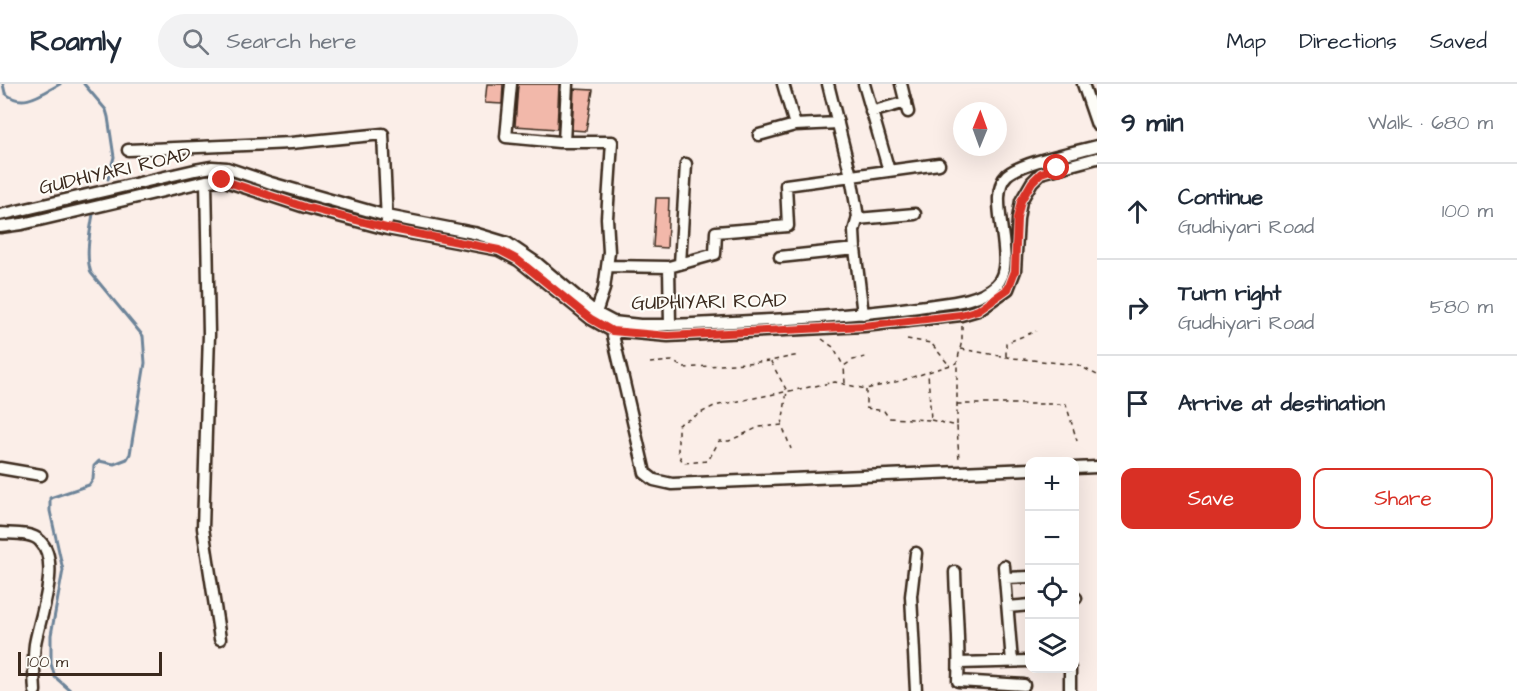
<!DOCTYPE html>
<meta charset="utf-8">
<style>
:root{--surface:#fff;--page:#f2f2f3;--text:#1f2937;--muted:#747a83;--line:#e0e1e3;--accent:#d93025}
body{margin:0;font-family:"Architects Daughter",sans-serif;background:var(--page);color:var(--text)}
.controls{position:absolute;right:18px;bottom:18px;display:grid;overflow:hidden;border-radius:12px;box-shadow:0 6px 24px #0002}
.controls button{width:54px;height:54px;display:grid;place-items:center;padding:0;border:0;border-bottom:2px solid var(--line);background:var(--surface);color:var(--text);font:30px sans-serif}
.compass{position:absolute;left:953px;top:18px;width:54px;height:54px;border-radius:50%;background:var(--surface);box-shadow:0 6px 24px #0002;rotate:1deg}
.scale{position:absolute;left:18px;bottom:15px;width:144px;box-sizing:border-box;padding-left:6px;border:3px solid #3b2a1e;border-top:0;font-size:16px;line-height:21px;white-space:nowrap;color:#3b2a1e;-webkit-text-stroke:4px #fdfcf7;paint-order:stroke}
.stop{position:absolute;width:18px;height:18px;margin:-14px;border:4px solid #d93025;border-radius:50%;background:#fff}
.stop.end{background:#d93025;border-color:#fff;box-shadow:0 2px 6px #0008}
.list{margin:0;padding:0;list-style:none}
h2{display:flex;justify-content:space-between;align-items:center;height:78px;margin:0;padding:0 24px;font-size:26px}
h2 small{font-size:20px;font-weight:400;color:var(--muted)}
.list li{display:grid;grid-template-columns:39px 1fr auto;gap:18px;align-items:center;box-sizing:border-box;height:96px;padding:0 24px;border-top:2px solid var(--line)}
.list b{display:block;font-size:22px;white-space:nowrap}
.list p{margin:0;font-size:20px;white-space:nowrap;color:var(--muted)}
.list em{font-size:20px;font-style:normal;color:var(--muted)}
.actions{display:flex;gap:12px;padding:18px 24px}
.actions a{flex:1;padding:14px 0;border:2px solid var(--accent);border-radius:12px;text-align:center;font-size:21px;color:var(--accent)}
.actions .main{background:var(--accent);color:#fff}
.icon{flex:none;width:33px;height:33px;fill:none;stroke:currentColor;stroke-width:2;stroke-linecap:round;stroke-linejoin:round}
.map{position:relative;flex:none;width:1097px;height:607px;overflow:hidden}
header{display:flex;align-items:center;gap:36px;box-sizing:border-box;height:84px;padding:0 30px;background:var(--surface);border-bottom:2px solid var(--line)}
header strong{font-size:28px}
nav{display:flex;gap:33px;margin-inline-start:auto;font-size:21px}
.search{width:420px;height:54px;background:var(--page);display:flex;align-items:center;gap:15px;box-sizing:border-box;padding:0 21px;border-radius:33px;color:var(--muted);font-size:22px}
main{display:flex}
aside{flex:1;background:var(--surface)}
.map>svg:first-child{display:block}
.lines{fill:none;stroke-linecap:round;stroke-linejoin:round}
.stream{stroke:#6d8499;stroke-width:3}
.building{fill:#f2b8aa;stroke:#3b2a1e;stroke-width:1.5}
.minor-casing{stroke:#3b2a1e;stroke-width:15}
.path{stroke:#3b2a1e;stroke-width:1.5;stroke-dasharray:4.5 4.5;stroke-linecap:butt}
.minor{stroke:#fdfcf7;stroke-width:10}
.route{stroke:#d93025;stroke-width:8}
.labels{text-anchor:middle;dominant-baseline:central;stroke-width:4.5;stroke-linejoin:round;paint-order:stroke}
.street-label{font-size:20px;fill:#3b2a1e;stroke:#fdfcf7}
</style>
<header>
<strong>Roamly</strong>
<div class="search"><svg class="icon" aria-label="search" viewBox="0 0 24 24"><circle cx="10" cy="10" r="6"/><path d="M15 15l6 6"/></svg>Search here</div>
<nav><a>Map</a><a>Directions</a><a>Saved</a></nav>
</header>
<main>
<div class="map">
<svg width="1097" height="607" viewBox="0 0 1097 607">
<rect width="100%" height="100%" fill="#fbeee8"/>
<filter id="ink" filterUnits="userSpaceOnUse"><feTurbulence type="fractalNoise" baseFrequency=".0167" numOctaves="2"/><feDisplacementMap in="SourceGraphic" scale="12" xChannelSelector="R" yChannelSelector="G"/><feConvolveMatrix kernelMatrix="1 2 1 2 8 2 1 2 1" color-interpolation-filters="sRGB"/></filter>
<g filter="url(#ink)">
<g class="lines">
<path class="stream" d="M3,0L5,9C23,25 41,10 60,0
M84,0L106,26L108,33L114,73L108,95
M71,607L55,593L51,580V551L63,486L50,427V414L89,401L93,395L94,382L99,377L114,380L127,375L130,370L145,279L143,252L91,189C85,171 90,148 93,130"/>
</g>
<path class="building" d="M487,0H503L502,20L485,19Z
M518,0H559L557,45L515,42Z
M574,5L593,6L586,47L572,46Z
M656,114H669L667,164L653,163Z"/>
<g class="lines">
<defs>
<path id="minor" d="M511,0L506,53L559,58H612L607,134L609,168L604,205L596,229
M783,0L795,41
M828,0L851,92L858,133L854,147L855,165L863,230
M864,0L889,87
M901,0L908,28
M1083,0L1097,41
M871,28L906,18
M759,51L795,41L838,39
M564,58L567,0
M128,66L291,59L383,50L387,138
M206,97L209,250L203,444L220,555
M0,131L195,86L212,83L227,84L271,99L387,132L474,149L507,159L538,180L596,229L613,238L640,241H670C753,237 836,234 918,223C943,219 977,219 996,201C1020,179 984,113 1007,91C1022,78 1075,68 1097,62
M857,135L915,130
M0,143L22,140L206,97L222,96L305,123L387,145L499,166L518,176L591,235L612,247L668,252L864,242L961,231L978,226L1008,205L1015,187L1018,135L1021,117L1032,98L1041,89L1097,74
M780,173L855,165
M680,180L686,80
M607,182L669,183L715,170L716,148L788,142L786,101L939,80
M669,183L670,241
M612,247L645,389L654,396L672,400L1030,385
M0,384L41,391
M1074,384L1097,383
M0,449C12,450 32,448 40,457C62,478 39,535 35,560C33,575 34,592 35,607
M916,469L911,512L916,607
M1004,482L1012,578
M955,488C956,524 960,561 958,597L1024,601
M1005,494L1030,493
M1074,515L1076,514
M1008,523L1030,521
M959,579L1030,577
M1070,584V607"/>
</defs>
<use href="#minor" class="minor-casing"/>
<path class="path" d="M822,255L833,263L843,281
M907,255L931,259L949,281
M961,265L1013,274L1078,281L1097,291
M1006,272V259L1036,247
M771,278L787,307L782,341L791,365
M650,279L672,277L684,284L770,277L799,271
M845,299L844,282L853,276L869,272
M866,306V324L884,327L889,334L931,336L928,289
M957,320H1066L1077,357
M931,336L957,342L959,377
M782,341L759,343L729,357H719L708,377L683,379L678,369V341L714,322L835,298L866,305L900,297L957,279L962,256V242
M957,341V280"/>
<use href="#minor" class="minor"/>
</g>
</g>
<g class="lines" filter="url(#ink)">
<path class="route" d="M222,96L305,123L387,144L499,166L518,176L591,235L612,247L668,252L864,242L961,231L978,226L1008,205L1015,187L1017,135L1021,117L1032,98L1041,89L1057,84"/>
</g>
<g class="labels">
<g class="street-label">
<text transform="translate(115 87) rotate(-13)">GUDHIYARI ROAD</text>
<text transform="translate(709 218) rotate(-1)">GUDHIYARI ROAD</text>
</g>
</g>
</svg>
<div class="controls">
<button>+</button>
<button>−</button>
<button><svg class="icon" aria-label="locate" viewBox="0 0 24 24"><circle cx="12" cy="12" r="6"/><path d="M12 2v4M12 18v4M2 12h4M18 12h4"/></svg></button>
<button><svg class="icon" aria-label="layers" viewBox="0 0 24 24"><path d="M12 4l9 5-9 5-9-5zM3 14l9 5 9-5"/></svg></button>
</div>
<svg class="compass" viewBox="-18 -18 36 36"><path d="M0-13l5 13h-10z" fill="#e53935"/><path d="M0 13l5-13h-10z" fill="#747a83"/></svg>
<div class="scale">100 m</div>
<div class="stop" style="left:1057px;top:84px"></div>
<div class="stop end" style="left:222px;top:96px"></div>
</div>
<aside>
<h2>9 min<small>Walk · 680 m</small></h2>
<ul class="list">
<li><svg class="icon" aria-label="ahead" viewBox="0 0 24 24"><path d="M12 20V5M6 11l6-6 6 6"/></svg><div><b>Continue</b><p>Gudhiyari Road</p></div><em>100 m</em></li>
<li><svg class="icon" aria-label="right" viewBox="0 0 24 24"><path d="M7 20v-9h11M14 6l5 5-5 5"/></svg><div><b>Turn right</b><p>Gudhiyari Road</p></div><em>580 m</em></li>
<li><svg class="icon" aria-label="arrive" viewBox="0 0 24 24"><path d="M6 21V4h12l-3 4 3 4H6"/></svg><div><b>Arrive at destination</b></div></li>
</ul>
<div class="actions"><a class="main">Save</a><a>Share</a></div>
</aside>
</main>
